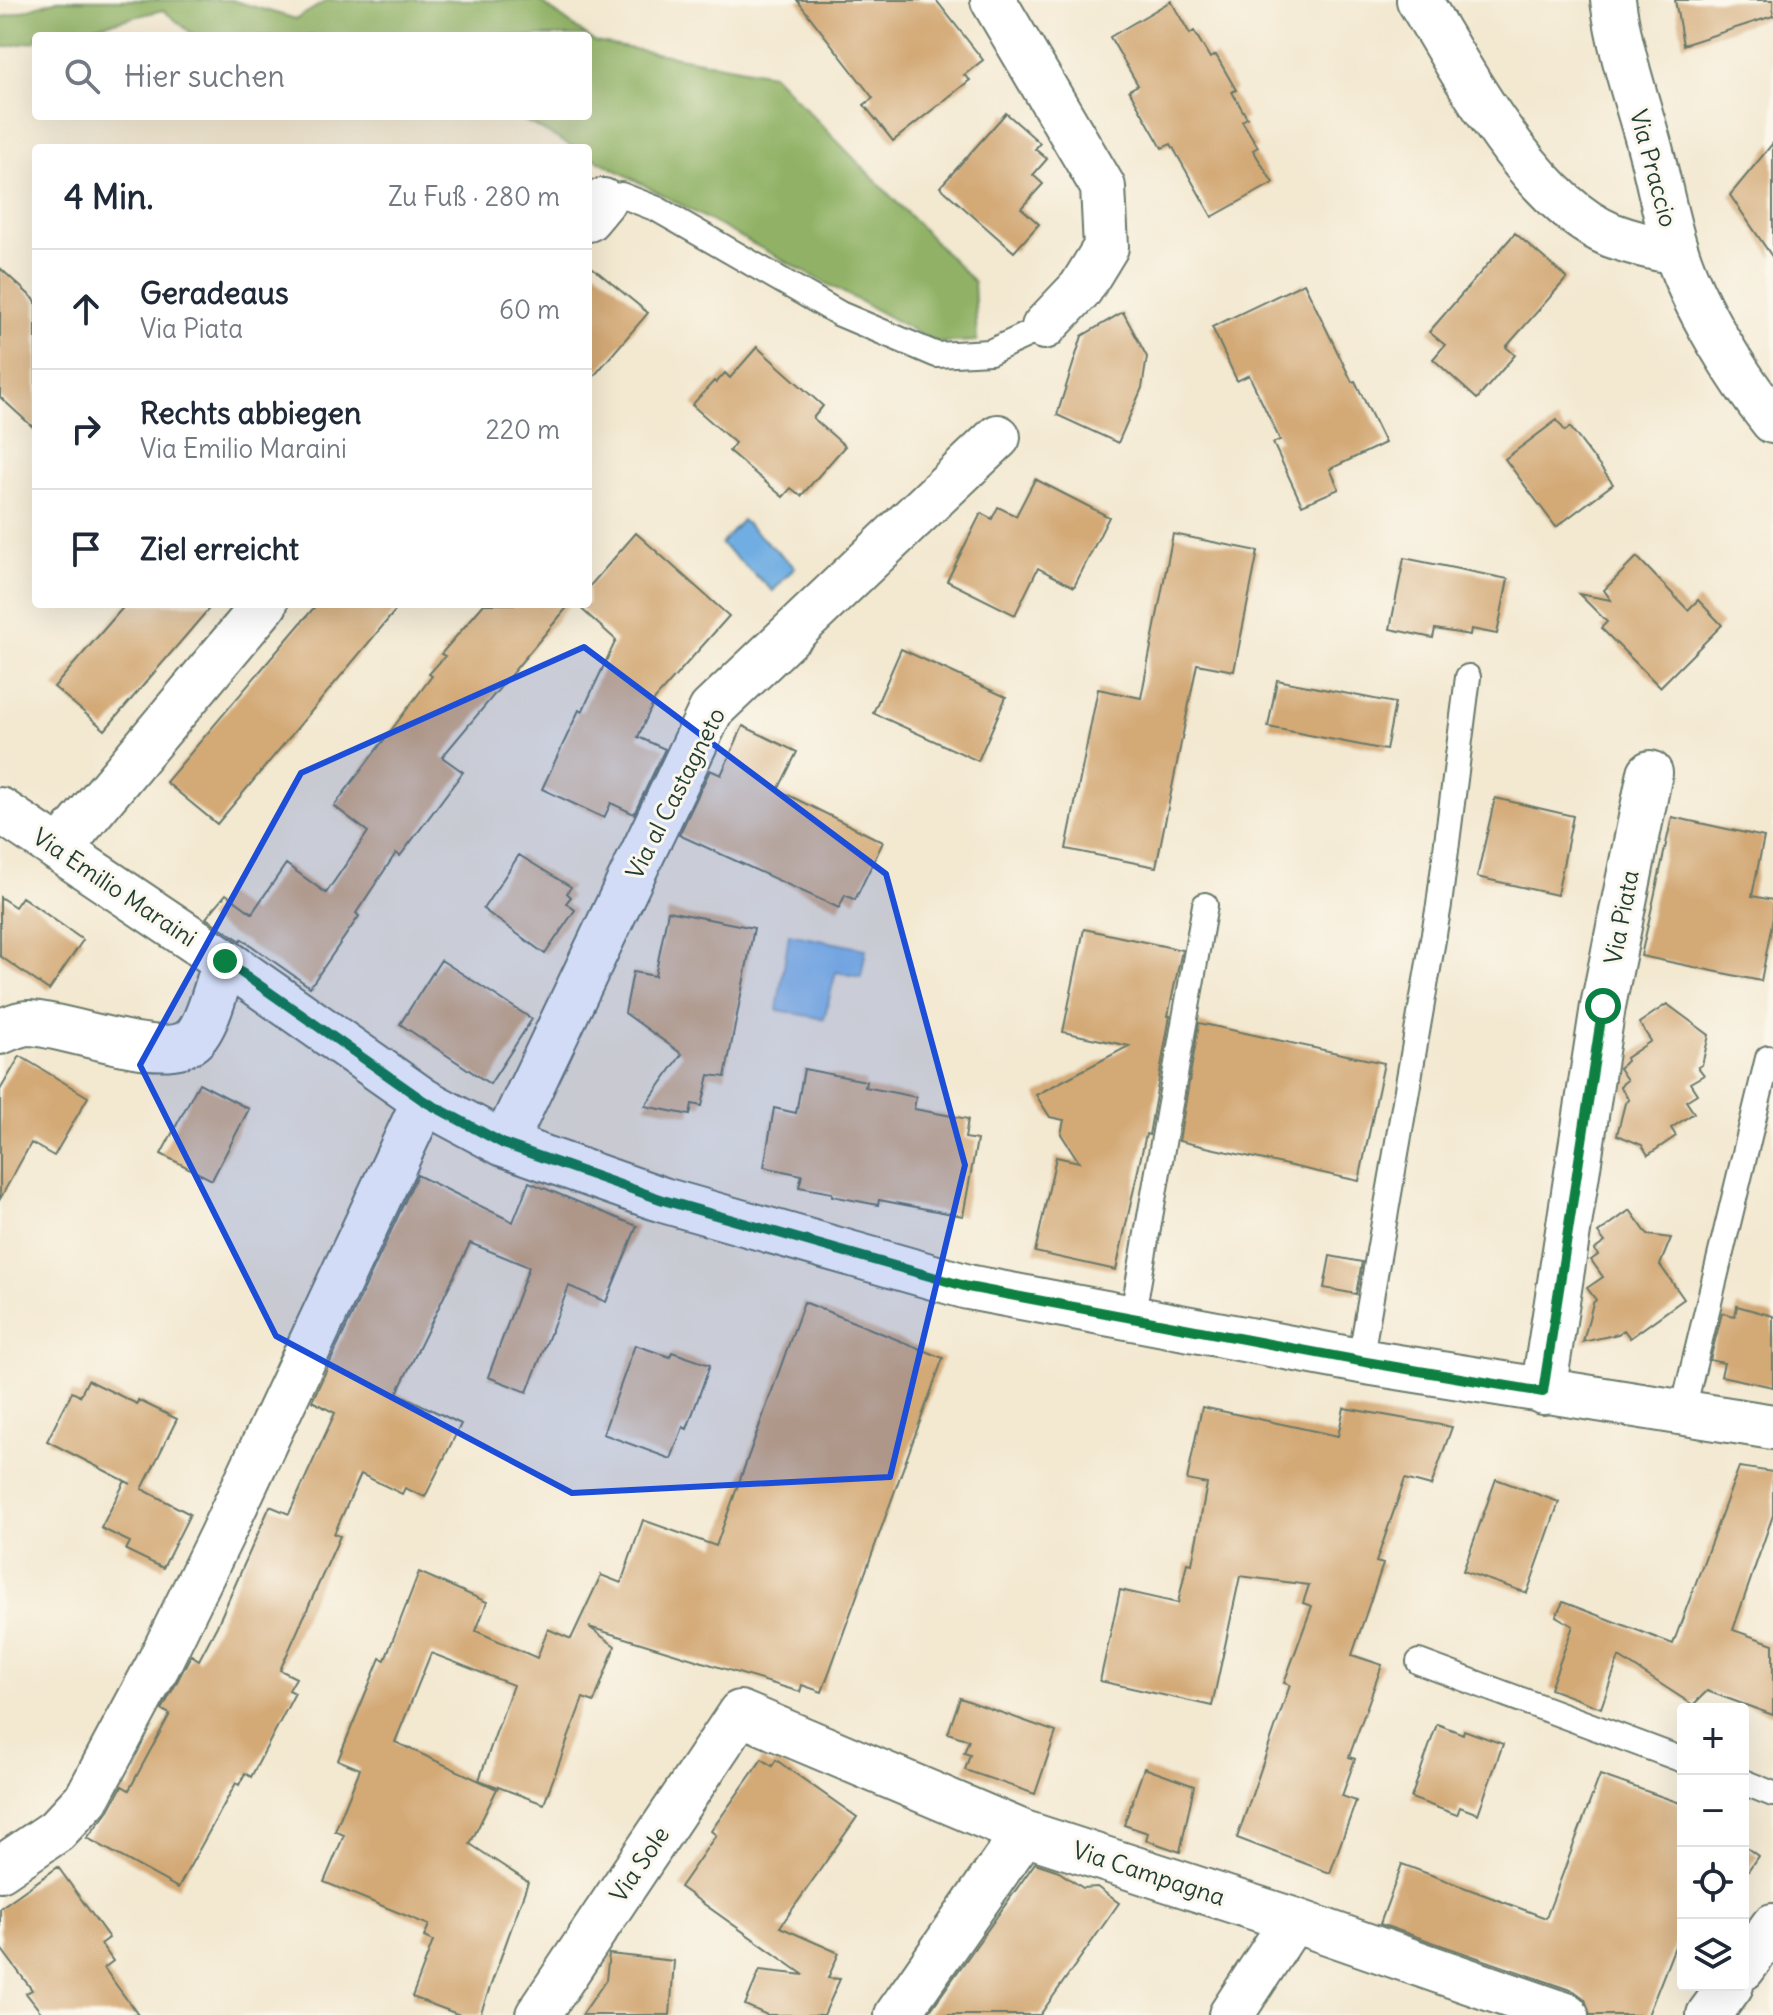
<!DOCTYPE html>
<html lang="de">
<meta charset="utf-8">
<style>
:root{--surface:#fff;--page:#f2f2f3;--text:#1f2937;--muted:#747a83;--line:#e0e1e3}
body{margin:0;font-family:Delius,sans-serif;background:var(--page);color:var(--text)}
.controls{position:absolute;right:24px;bottom:24px;display:grid;overflow:hidden;border-radius:8px;box-shadow:0 8px 32px #0002}
.controls button{width:72px;height:72px;display:grid;place-items:center;padding:0;border:0;border-bottom:2px solid var(--line);background:var(--surface);color:var(--text);font:40px sans-serif}
.stop{position:absolute;width:24px;height:24px;margin:-18px;border:6px solid #0b8043;border-radius:50%;background:#fff}
.stop.end{background:#0b8043;border-color:#fff;box-shadow:0 2px 8px #0008}
.list{margin:0;padding:0;list-style:none}
h2{display:flex;justify-content:space-between;align-items:center;height:104px;margin:0;padding:0 32px;font-size:34px}
h2 small{font-size:26px;font-weight:400;color:var(--muted)}
.list li{display:grid;grid-template-columns:52px 1fr auto;gap:24px;align-items:center;box-sizing:border-box;height:120px;padding:0 32px;border-top:2px solid var(--line)}
.list b{display:block;font-size:30px;white-space:nowrap}
.list p{margin:0;font-size:26px;white-space:nowrap;color:var(--muted)}
.list em{font-size:26px;font-style:normal;color:var(--muted)}
.icon{flex:none;width:44px;height:44px;fill:none;stroke:currentColor;stroke-width:2;stroke-linecap:round;stroke-linejoin:round}
.map{position:relative;flex:none;width:1773px;height:2015px;overflow:hidden}
.search{position:absolute;background:var(--surface);box-shadow:0 8px 32px #0002;left:32px;top:32px;width:560px;height:88px;display:flex;align-items:center;gap:20px;box-sizing:border-box;padding:0 28px;border-radius:8px;color:var(--muted);font-size:30px}
.panel{position:absolute;background:var(--surface);box-shadow:0 8px 32px #0002;left:32px;top:144px;width:560px;height:464px;border-radius:8px}
.map>svg:first-child{display:block}
.forest{fill:#91b266;stroke:#58784d;stroke-width:2}
.water{fill:#70ade2;stroke:#48758b;stroke-width:2}
.building{fill:#d3a976}
.lines{fill:none;stroke-linecap:round;stroke-linejoin:round}
.lane-casing{stroke:#69796b;stroke-width:28}
.street-casing{stroke:#69796b;stroke-width:48}
.secondary-casing{stroke:#69796b;stroke-width:48}
.lane{stroke:#fff;stroke-width:24}
.street{stroke:#fff;stroke-width:44}
.secondary{stroke:#fff;stroke-width:44}
.route{stroke:#0b8043;stroke-width:10}
.marked{fill:#1d4ed8;fill-opacity:0.2;stroke:#1d4ed8;stroke-width:6;stroke-linejoin:round}
.labels{text-anchor:middle;dominant-baseline:central;stroke-width:6;stroke-linejoin:round;paint-order:stroke}
.street-label{font-size:24px;fill:#1f3d34;stroke:#fbf7ec}
</style>
<div class="map">
<svg width="1773" height="2015" viewBox="0 0 1773 2015">
<rect width="100%" height="100%" fill="#fbf7ec"/>
<filter id="ink" filterUnits="userSpaceOnUse"><feTurbulence type="fractalNoise" baseFrequency=".0125" numOctaves="2"/><feDisplacementMap in="SourceGraphic" scale="16" xChannelSelector="R" yChannelSelector="G"/><feConvolveMatrix kernelMatrix="1 2 1 2 8 2 1 2 1" color-interpolation-filters="sRGB"/></filter>
<filter id="wash" filterUnits="userSpaceOnUse"><feTurbulence type="fractalNoise" baseFrequency=".006" numOctaves="4" result="noise"/><feDisplacementMap in="SourceGraphic" scale="32" xChannelSelector="R" yChannelSelector="G"/><feGaussianBlur stdDeviation="1.8" result="paint"/><feColorMatrix in="noise" values="0 0 0 0 0 0 0 0 0 0 0 0 0 0 0 0 0 1.4 0 .05"/><feComposite in="paint" operator="in"/></filter>
<g filter="url(#wash)">
<rect width="100%" height="100%" fill="#f3e8d0"/>
<path class="forest" d="M58,0H231L296,19L328,0H538L587,36H195L163,10L56,36H36V41L0,48V18Z
M588,37L595,42L772,74L974,282L977,341L937,343L588,155V148H575L516,116H588Z"/>
<path class="water" d="M742,520L795,567L773,591L721,544Z
M789,934L866,949L861,977L836,972L824,1019L777,1010Z"/>
<g id="blocks">
<path class="building" d="M797,0H936L983,60L964,75L970,80L893,141L864,105L873,98Z
M1675,0H1773V16L1683,45Z
M1171,1L1190,34L1194,31L1210,58L1216,55L1236,90L1232,92L1247,118L1242,121L1258,147L1253,150L1273,183L1212,217L1171,144L1162,148L1129,90L1138,85L1110,37Z
M1006,113L1040,143L1035,149L1047,159L1033,175L1043,184L1021,208L1039,224L1014,252L940,187Z
M1773,143V258L1730,195Z
M1515,233L1567,278L1506,347L1515,355L1477,399L1433,359L1445,345L1429,332Z
M588,264L648,313L588,383Z
M0,268L36,301V430L0,397Z
M1304,283L1352,382L1355,381L1385,443L1330,469L1339,489L1302,505L1273,443L1280,440L1249,375L1237,381L1212,327Z
M1123,312L1147,357L1142,388L1118,443L1057,415L1082,336Z
M757,347L823,406L813,418L845,446L801,496L791,488L783,497L729,451L735,443L692,405L714,381L716,383L725,373L730,378Z
M1557,420L1565,431L1570,427L1613,484L1556,527L1505,459Z
M1035,479L1109,517L1074,587L1038,568L1015,615L947,581L981,513L992,519L998,507L1016,516Z
M636,533L729,616L655,699L638,737L665,749L634,814L611,803L604,818L542,789L579,710L582,712L616,640L576,604H588V588Z
M1173,534L1258,551L1234,671L1197,664L1156,867L1066,849L1098,689L1141,698Z
M1637,557L1688,610L1698,600L1722,625L1660,687L1601,628L1607,622L1579,594L1611,600L1604,590Z
M1404,558L1508,579L1497,634L1471,629L1470,635L1435,629L1433,638L1390,629Z
M126,604H213L105,730L54,687Z
M317,604H401L217,824L166,782Z
M484,604H570L442,757L463,772L400,856L396,853L356,913L359,916L310,987L242,939L241,941L206,918L226,894L252,913L286,864L326,893L368,832L334,806L432,676L429,674L445,656L441,654Z
M901,649L1006,697L978,761L873,713Z
M1277,680L1395,703L1386,750L1268,727Z
M743,726L797,752L778,790L883,842L855,900L845,895L839,908L679,835L710,770L721,775Z
M1495,798L1573,816L1557,895L1477,877Z
M1672,817L1764,837L1752,896L1773,900V918L1761,981L1641,956Z
M519,855L571,887L567,893L571,897L566,903L575,910L545,954L483,909Z
M0,897L15,907L22,897L83,940L49,990L0,956Z
M668,911L754,928L725,1077L709,1075L702,1106L692,1104L690,1115L645,1106L682,1054L625,1013L633,972L655,976Z
M1084,929L1182,950L1168,1016H1170L1149,1135L1146,1134L1116,1270L1035,1252L1056,1157L1079,1162L1061,1134L1064,1120L1050,1117L1036,1095L1129,1046L1063,1032Z
M441,960L532,1019L490,1084L400,1024Z
M1667,1004L1709,1035L1702,1065L1698,1067L1704,1075L1690,1083L1697,1094L1686,1101L1694,1113L1671,1128L1676,1136L1648,1155L1642,1145L1617,1135L1625,1103L1629,1100L1620,1086L1627,1080L1619,1068L1627,1061L1626,1058L1651,1041L1639,1023Z
M1199,1023L1384,1063L1359,1181L1179,1141Z
M20,1056L88,1097L54,1156L31,1143L0,1199V1090Z
M804,1069L866,1081L865,1087L916,1097L914,1109L968,1119L965,1138L977,1140L963,1216L879,1200L878,1205L832,1196V1193L799,1187L802,1175L764,1167L774,1108L796,1113Z
M199,1083L249,1109L212,1180L161,1154Z
M417,1175L513,1222L529,1182L637,1226L606,1302L569,1286L527,1392L488,1377L529,1267L470,1243L397,1393L461,1424L425,1497L405,1488L402,1494L361,1474L334,1534L340,1536L280,1670L296,1678L289,1690L295,1693L251,1777L245,1773L239,1785L236,1783L178,1888L87,1838L109,1810L122,1786L129,1790L170,1714L162,1710L191,1655L199,1660L217,1626L270,1506L289,1514L335,1413L312,1401Z
M1630,1210L1648,1235L1671,1238L1660,1265L1684,1299L1630,1338L1624,1330L1618,1334L1583,1342L1593,1303L1596,1300L1587,1288L1603,1277L1591,1260L1598,1255L1594,1250L1605,1242L1598,1233Z
M1330,1256L1362,1262L1356,1294L1324,1288Z
M804,1302L943,1358L822,1692L802,1685L800,1692L589,1627L615,1646L594,1702L583,1698L544,1804L479,1780L513,1685L431,1653L395,1742L497,1789L470,1844L528,1882L480,2015H460L412,1997L433,1941L424,1937L429,1925L324,1882L344,1835L335,1831L360,1769L338,1760L380,1658L385,1660L419,1572L487,1602L476,1631L537,1658L548,1629L571,1639L601,1575L621,1583L643,1520L716,1546Z
M1737,1306L1773,1316V1387L1721,1376L1724,1363L1710,1360L1722,1313L1735,1316Z
M635,1345L670,1357L672,1352L710,1365L687,1429L683,1427L671,1459L603,1434Z
M88,1380L137,1404L138,1400L177,1419L142,1489L190,1514L163,1568L126,1550L130,1542L101,1528L125,1481L131,1484L47,1441L72,1392L80,1396Z
M1202,1407L1338,1436L1344,1408L1452,1427L1431,1486L1405,1479L1376,1562L1383,1564L1352,1655L1382,1665L1349,1757L1355,1759L1342,1796L1356,1801L1330,1873L1237,1838L1290,1685L1284,1683L1312,1606L1303,1603L1309,1585L1240,1576L1212,1706L1100,1681L1120,1590L1178,1603L1187,1563L1192,1564L1207,1484L1187,1480Z
M1739,1467L1773,1472V1515L1733,1630L1773,1644V1715L1707,1691L1693,1705L1619,1657L1601,1708L1550,1689L1573,1626L1556,1616L1563,1602L1673,1644Z
M1496,1479L1559,1502L1527,1593L1463,1571Z
M960,1698L1056,1732L1035,1794L965,1770L970,1755L964,1753L969,1740L948,1733Z
M1437,1724L1463,1734L1464,1730L1503,1744L1478,1814L1460,1807L1457,1815L1411,1798Z
M762,1759L772,1766L776,1760L857,1817L780,1927L839,1953L828,1978L840,1979L824,2015H767L745,2005L760,1970L804,1975L680,1887L716,1835L711,1831Z
M1144,1768L1194,1786L1180,1852L1146,1840L1148,1833L1124,1825Z
M1600,1775L1683,1804V1926L1648,2015H1590L1585,1999L1574,1991L1380,1924L1402,1864L1546,1918Z
M1743,1845L1758,1856L1743,1878Z
M1035,1863L1056,1870L1083,1888L1097,1887L1119,1903L1040,2015H927Z
M58,1867L109,1938L101,1944L113,1961L104,1968L138,2015H43L26,1993L32,1990L0,1947V1908Z
M609,1954L674,1961L670,2015H582L606,1980Z"/>
</g>
</g>
<g filter="url(#ink)">
<use href="#blocks" fill-opacity="0" stroke="#69796b" stroke-width="2"/>
<g class="lines">
<defs>
<path id="lane" d="M603,201L621,195L657,209L840,314L937,355L990,352L1044,327
M1132,1319L1205,905
M1360,1361L1439,905L1468,677
M1682,1414L1768,1058
M1419,1662L1683,1760
M1743,1782L1773,1794"/>
<path id="street" d="M993,0L1103,187L1106,247L1081,288L1044,327
M1419,0C1463,72 1531,202 1611,235C1632,243 1654,248 1676,252
M1613,0C1619,47 1634,92 1647,137C1658,175 1664,214 1676,251C1693,305 1737,377 1773,421
M588,219L603,201
M0,810L225,961L424,1101L504,1144L663,1200L968,1287L1360,1361L1773,1427
M59,850L265,604
M0,1032C9,1028 20,1023 29,1023C67,1024 163,1064 192,1040C208,1027 218,981 225,961
M504,1144L711,710L998,437
M1543,1392L1603,1006L1650,773
M0,1869L56,1831L87,1798L157,1667L221,1536L424,1101
M538,2015L740,1713L1024,1833L1293,1920L1566,2015
M897,2015L1024,1833
M1231,2015L1293,1920"/>
<path id="secondary" d="M1743,1968L1773,1926
M1709,2015L1731,1985"/>
</defs>
<use href="#lane" class="lane-casing"/>
<use href="#street" class="street-casing"/>
<use href="#secondary" class="secondary-casing"/>
<use href="#lane" class="lane"/>
<use href="#street" class="street"/>
<use href="#secondary" class="secondary"/>
</g>
</g>
<g class="lines" filter="url(#ink)">
<path class="route" d="M225,961L424,1101L504,1144L663,1200L968,1287L1360,1361L1543,1392L1603,1006"/>
</g>
<path class="marked" d="M584,647L886,874L965,1165L890,1477L572,1493L276,1336L140,1065L301,773Z"/>
<g class="labels">
<g class="street-label">
<text transform="translate(1654 168) rotate(75)">Via Praccio</text>
<text transform="translate(675 793) rotate(-63)">Via al Castagneto</text>
<text transform="translate(115 887) rotate(34)">Via Emilio Maraini</text>
<text transform="translate(1621 917) rotate(-79)">Via Piata</text>
<text transform="translate(639 1864) rotate(-56)">Via Sole</text>
<text transform="translate(1149 1873) rotate(18)">Via Campagna</text>
</g>
</g>
</svg>
<div class="controls">
<button>+</button>
<button>−</button>
<button><svg class="icon" aria-label="locate" viewBox="0 0 24 24"><circle cx="12" cy="12" r="6"/><path d="M12 2v4M12 18v4M2 12h4M18 12h4"/></svg></button>
<button><svg class="icon" aria-label="layers" viewBox="0 0 24 24"><path d="M12 4l9 5-9 5-9-5zM3 14l9 5 9-5"/></svg></button>
</div>
<div class="stop" style="left:1603px;top:1006px"></div>
<div class="stop end" style="left:225px;top:961px"></div>
<div class="search"><svg class="icon" aria-label="search" viewBox="0 0 24 24"><circle cx="10" cy="10" r="6"/><path d="M15 15l6 6"/></svg>Hier suchen</div>
<section class="panel">
<h2>4 Min.<small>Zu Fuß · 280 m</small></h2>
<ul class="list">
<li><svg class="icon" aria-label="ahead" viewBox="0 0 24 24"><path d="M12 20V5M6 11l6-6 6 6"/></svg><div><b>Geradeaus</b><p>Via Piata</p></div><em>60 m</em></li>
<li><svg class="icon" aria-label="right" viewBox="0 0 24 24"><path d="M7 20v-9h11M14 6l5 5-5 5"/></svg><div><b>Rechts abbiegen</b><p>Via Emilio Maraini</p></div><em>220 m</em></li>
<li><svg class="icon" aria-label="arrive" viewBox="0 0 24 24"><path d="M6 21V4h12l-3 4 3 4H6"/></svg><div><b>Ziel erreicht</b></div></li>
</ul>
</section>
</div>
